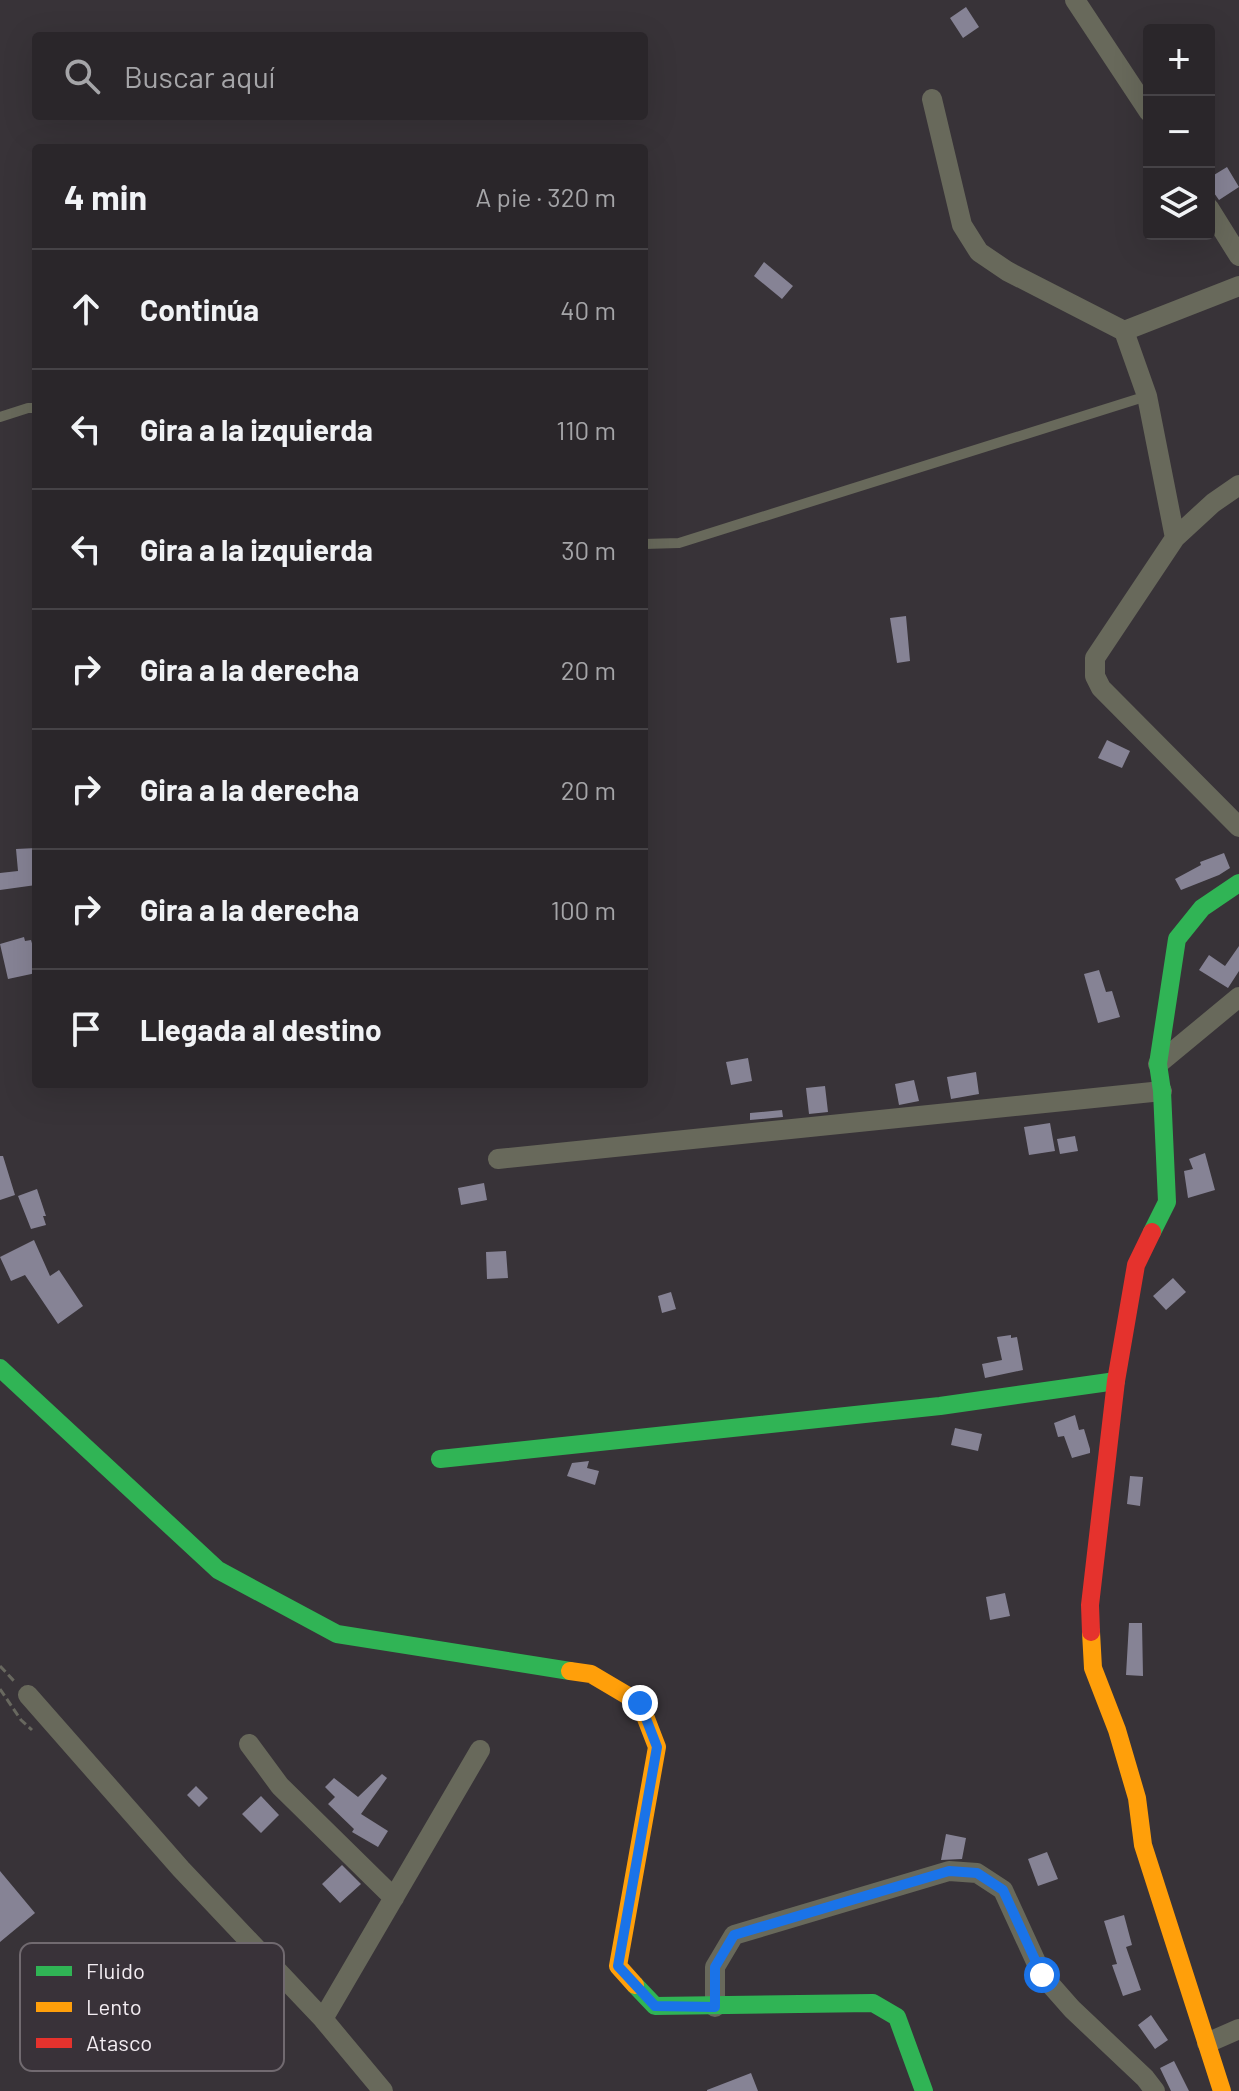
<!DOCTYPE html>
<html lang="es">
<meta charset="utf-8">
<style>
:root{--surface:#2a262a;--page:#322e32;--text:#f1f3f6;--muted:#a5a5a8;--line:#464347}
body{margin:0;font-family:Barlow,sans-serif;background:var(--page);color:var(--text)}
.controls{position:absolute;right:24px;top:24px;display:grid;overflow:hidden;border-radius:8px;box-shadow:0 8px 32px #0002}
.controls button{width:72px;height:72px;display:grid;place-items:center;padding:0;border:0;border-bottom:2px solid var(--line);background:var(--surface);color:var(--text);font:40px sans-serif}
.stop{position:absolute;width:24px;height:24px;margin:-18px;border:6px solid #1a73e8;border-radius:50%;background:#fff}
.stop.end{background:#1a73e8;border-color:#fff;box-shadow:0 2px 8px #0008}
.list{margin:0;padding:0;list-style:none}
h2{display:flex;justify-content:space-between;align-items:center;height:104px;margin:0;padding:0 32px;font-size:34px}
h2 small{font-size:26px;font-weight:400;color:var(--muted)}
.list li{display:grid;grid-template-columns:52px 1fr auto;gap:24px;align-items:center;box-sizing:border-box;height:120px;padding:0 32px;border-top:2px solid var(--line)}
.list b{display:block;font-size:30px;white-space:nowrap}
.list em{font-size:26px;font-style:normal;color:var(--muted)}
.icon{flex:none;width:44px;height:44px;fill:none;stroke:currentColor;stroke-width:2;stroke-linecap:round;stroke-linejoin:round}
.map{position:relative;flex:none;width:1239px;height:2091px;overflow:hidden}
.search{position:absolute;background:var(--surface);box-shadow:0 8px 32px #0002;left:32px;top:32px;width:616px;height:88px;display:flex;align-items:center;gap:20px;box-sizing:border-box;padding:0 28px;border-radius:8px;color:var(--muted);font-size:30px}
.panel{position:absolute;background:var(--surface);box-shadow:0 8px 32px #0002;left:32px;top:144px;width:616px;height:944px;border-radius:8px}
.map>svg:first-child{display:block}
.building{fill:#868395}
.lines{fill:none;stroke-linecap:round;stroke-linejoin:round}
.path{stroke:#68685f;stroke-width:3;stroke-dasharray:8 4;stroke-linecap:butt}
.lane{stroke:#68695b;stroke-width:10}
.street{stroke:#68695b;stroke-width:20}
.fast{stroke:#30b455;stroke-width:18}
.slow{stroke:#ff9f0a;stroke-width:18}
.jam{stroke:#e5322d;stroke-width:18}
.route{stroke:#1a73e8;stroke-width:10}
.key{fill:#393239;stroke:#716a70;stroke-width:2}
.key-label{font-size:22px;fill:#f3edf2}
</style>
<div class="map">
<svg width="1239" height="2091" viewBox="0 0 1239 2091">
<rect width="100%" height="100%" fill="#383338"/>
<path class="building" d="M966,7L979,27L963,38L950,18Z
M1227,167L1239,187L1219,200L1209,186V178Z
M764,262L793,286L782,299L754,276Z
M906,616L910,661L897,663L890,618Z
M1107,740L1130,751L1122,768L1098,758Z
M36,848V885L0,890V873L18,871L16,849Z
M1224,853L1230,868L1219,875L1181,890L1175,879L1201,865L1200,862Z
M24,937L25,941L31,940L36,957V973L8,979L0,944Z
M1239,946V971L1228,988L1199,970L1209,955L1225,966Z
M1099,970L1106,992L1112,991L1120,1017L1098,1023L1084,974Z
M748,1058L752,1081L731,1085L726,1062Z
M976,1072L979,1094L951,1099L947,1077Z
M914,1080L919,1101L899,1105L895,1084Z
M825,1086L828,1112L809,1114L806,1088Z
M782,1110L783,1117L750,1120V1113Z
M1050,1123L1055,1151L1029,1155L1024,1127Z
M1075,1136L1078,1151L1060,1154L1057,1139Z
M1205,1153L1215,1190L1188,1198L1184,1171L1193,1169L1189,1159Z
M0,1156H3L15,1195L0,1200Z
M484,1183L487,1200L461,1205L458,1188Z
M37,1189L46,1216H43L46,1225L31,1229L18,1196Z
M34,1240L50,1276L59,1270L83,1306L58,1324L25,1275L11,1281L0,1257Z
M506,1251L508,1278L487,1279L486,1252Z
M1173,1278L1186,1292L1166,1310L1153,1296Z
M671,1292L676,1309L662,1313L658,1296Z
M1011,1335V1338L1017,1337L1023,1370L985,1378L982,1364L1002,1360L997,1337Z
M1075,1415L1079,1430L1084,1429L1090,1449V1453L1072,1458L1064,1436L1058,1437L1054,1423Z
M955,1428L982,1434L978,1451L951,1445Z
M589,1461L587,1468L599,1471L595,1485L567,1476L572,1463Z
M1130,1476L1143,1477L1140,1506L1127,1504Z
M1005,1593L1010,1616L990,1620L986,1597Z
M1129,1623H1142L1143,1676L1126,1675Z
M382,1774L387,1778L361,1814L388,1831L378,1847L352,1832L354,1829L328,1804L335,1797L325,1787L334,1778L358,1797Z
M196,1786L208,1798L199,1807L187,1795Z
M261,1796L279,1815L261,1833L242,1814Z
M946,1834L966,1838L962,1859L941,1860Z
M1047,1852L1058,1879L1038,1886L1028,1859Z
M342,1865L361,1884L340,1903L322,1884Z
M0,1871L35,1913L0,1942Z
M1124,1915L1132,1945L1126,1947L1141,1990L1123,1996L1112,1965L1117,1964L1104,1921Z
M1151,2015L1168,2040L1155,2049L1138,2025Z
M1174,2061L1189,2091H1171L1160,2068Z
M751,2073L758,2091H707V2090Z"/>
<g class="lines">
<path class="path" d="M0,1666L14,1681
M0,1689L21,1720L32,1730"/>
<path class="lane" d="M0,417L28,408H36
M644,544L679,543L1147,396"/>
<path class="street" d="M1075,0L1149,112
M932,99L962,225L979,252L1007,271L1124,331L1147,396L1175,538
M1209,208L1239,256
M1124,331L1239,286
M1239,485L1213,503L1175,538L1095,658V676L1101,688L1239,827
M1158,1064L1239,997
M498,1159L1162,1091
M28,1695L181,1869L323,2019L383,2091
M249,1744L280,1786L394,1898
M715,2007V1967L734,1935L949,1871L977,1873L1003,1890L1042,1975L1072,2009L1145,2078L1155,2091
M323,2019L480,1750
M1207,2043L1239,2029"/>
<path class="fast" d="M1152,1232L1167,1202L1162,1091L1158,1064L1177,939L1202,908L1239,883
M0,1368L218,1570L337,1634L570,1671
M440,1459L940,1406L1116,1381
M635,1985L655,2006L873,2003L897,2017L924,2091"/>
<path class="slow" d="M1091,1632L1093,1668L1117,1730L1137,1798L1143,1845L1222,2091
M570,1671L591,1674L640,1703L657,1747L618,1966L635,1985"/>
<path class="jam" d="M1091,1632L1090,1605L1116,1381L1136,1265L1152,1232"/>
</g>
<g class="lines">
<path class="route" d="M640,1703L657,1747L618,1966L655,2006L715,2007V1967L734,1935L949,1871L977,1873L1003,1890L1042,1975"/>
</g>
<rect x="20" y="1943" width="264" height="128" rx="12" class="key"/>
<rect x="36" y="1966" width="36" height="10" fill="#30b455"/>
<rect x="36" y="2002" width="36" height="10" fill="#ff9f0a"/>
<rect x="36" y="2038" width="36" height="10" fill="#e5322d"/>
<g class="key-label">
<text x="86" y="1979">Fluido</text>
<text x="86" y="2015">Lento</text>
<text x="86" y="2051">Atasco</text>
</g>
</svg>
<div class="controls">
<button>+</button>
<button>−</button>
<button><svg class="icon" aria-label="layers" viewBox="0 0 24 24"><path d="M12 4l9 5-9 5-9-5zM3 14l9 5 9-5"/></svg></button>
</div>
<div class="stop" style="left:1042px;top:1975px"></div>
<div class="stop end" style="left:640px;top:1703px"></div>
<div class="search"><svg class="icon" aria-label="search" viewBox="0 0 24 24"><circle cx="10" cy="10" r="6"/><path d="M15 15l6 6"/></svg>Buscar aquí</div>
<section class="panel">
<h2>4 min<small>A pie · 320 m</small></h2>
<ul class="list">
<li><svg class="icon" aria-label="ahead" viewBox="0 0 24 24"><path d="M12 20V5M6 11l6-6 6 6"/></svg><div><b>Continúa</b></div><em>40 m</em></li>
<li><svg class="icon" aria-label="left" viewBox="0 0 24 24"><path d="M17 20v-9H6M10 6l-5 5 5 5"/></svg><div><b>Gira a la izquierda</b></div><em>110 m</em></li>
<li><svg class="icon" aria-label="left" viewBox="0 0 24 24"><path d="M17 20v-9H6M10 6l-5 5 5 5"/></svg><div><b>Gira a la izquierda</b></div><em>30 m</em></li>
<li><svg class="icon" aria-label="right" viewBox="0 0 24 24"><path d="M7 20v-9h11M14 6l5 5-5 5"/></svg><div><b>Gira a la derecha</b></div><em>20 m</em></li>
<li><svg class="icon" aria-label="right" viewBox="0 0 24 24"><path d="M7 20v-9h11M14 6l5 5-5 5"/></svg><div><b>Gira a la derecha</b></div><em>20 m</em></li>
<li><svg class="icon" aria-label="right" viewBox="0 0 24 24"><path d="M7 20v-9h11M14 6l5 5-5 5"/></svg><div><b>Gira a la derecha</b></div><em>100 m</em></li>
<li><svg class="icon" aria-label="arrive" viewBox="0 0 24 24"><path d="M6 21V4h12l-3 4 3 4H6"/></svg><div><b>Llegada al destino</b></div></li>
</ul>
</section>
</div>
